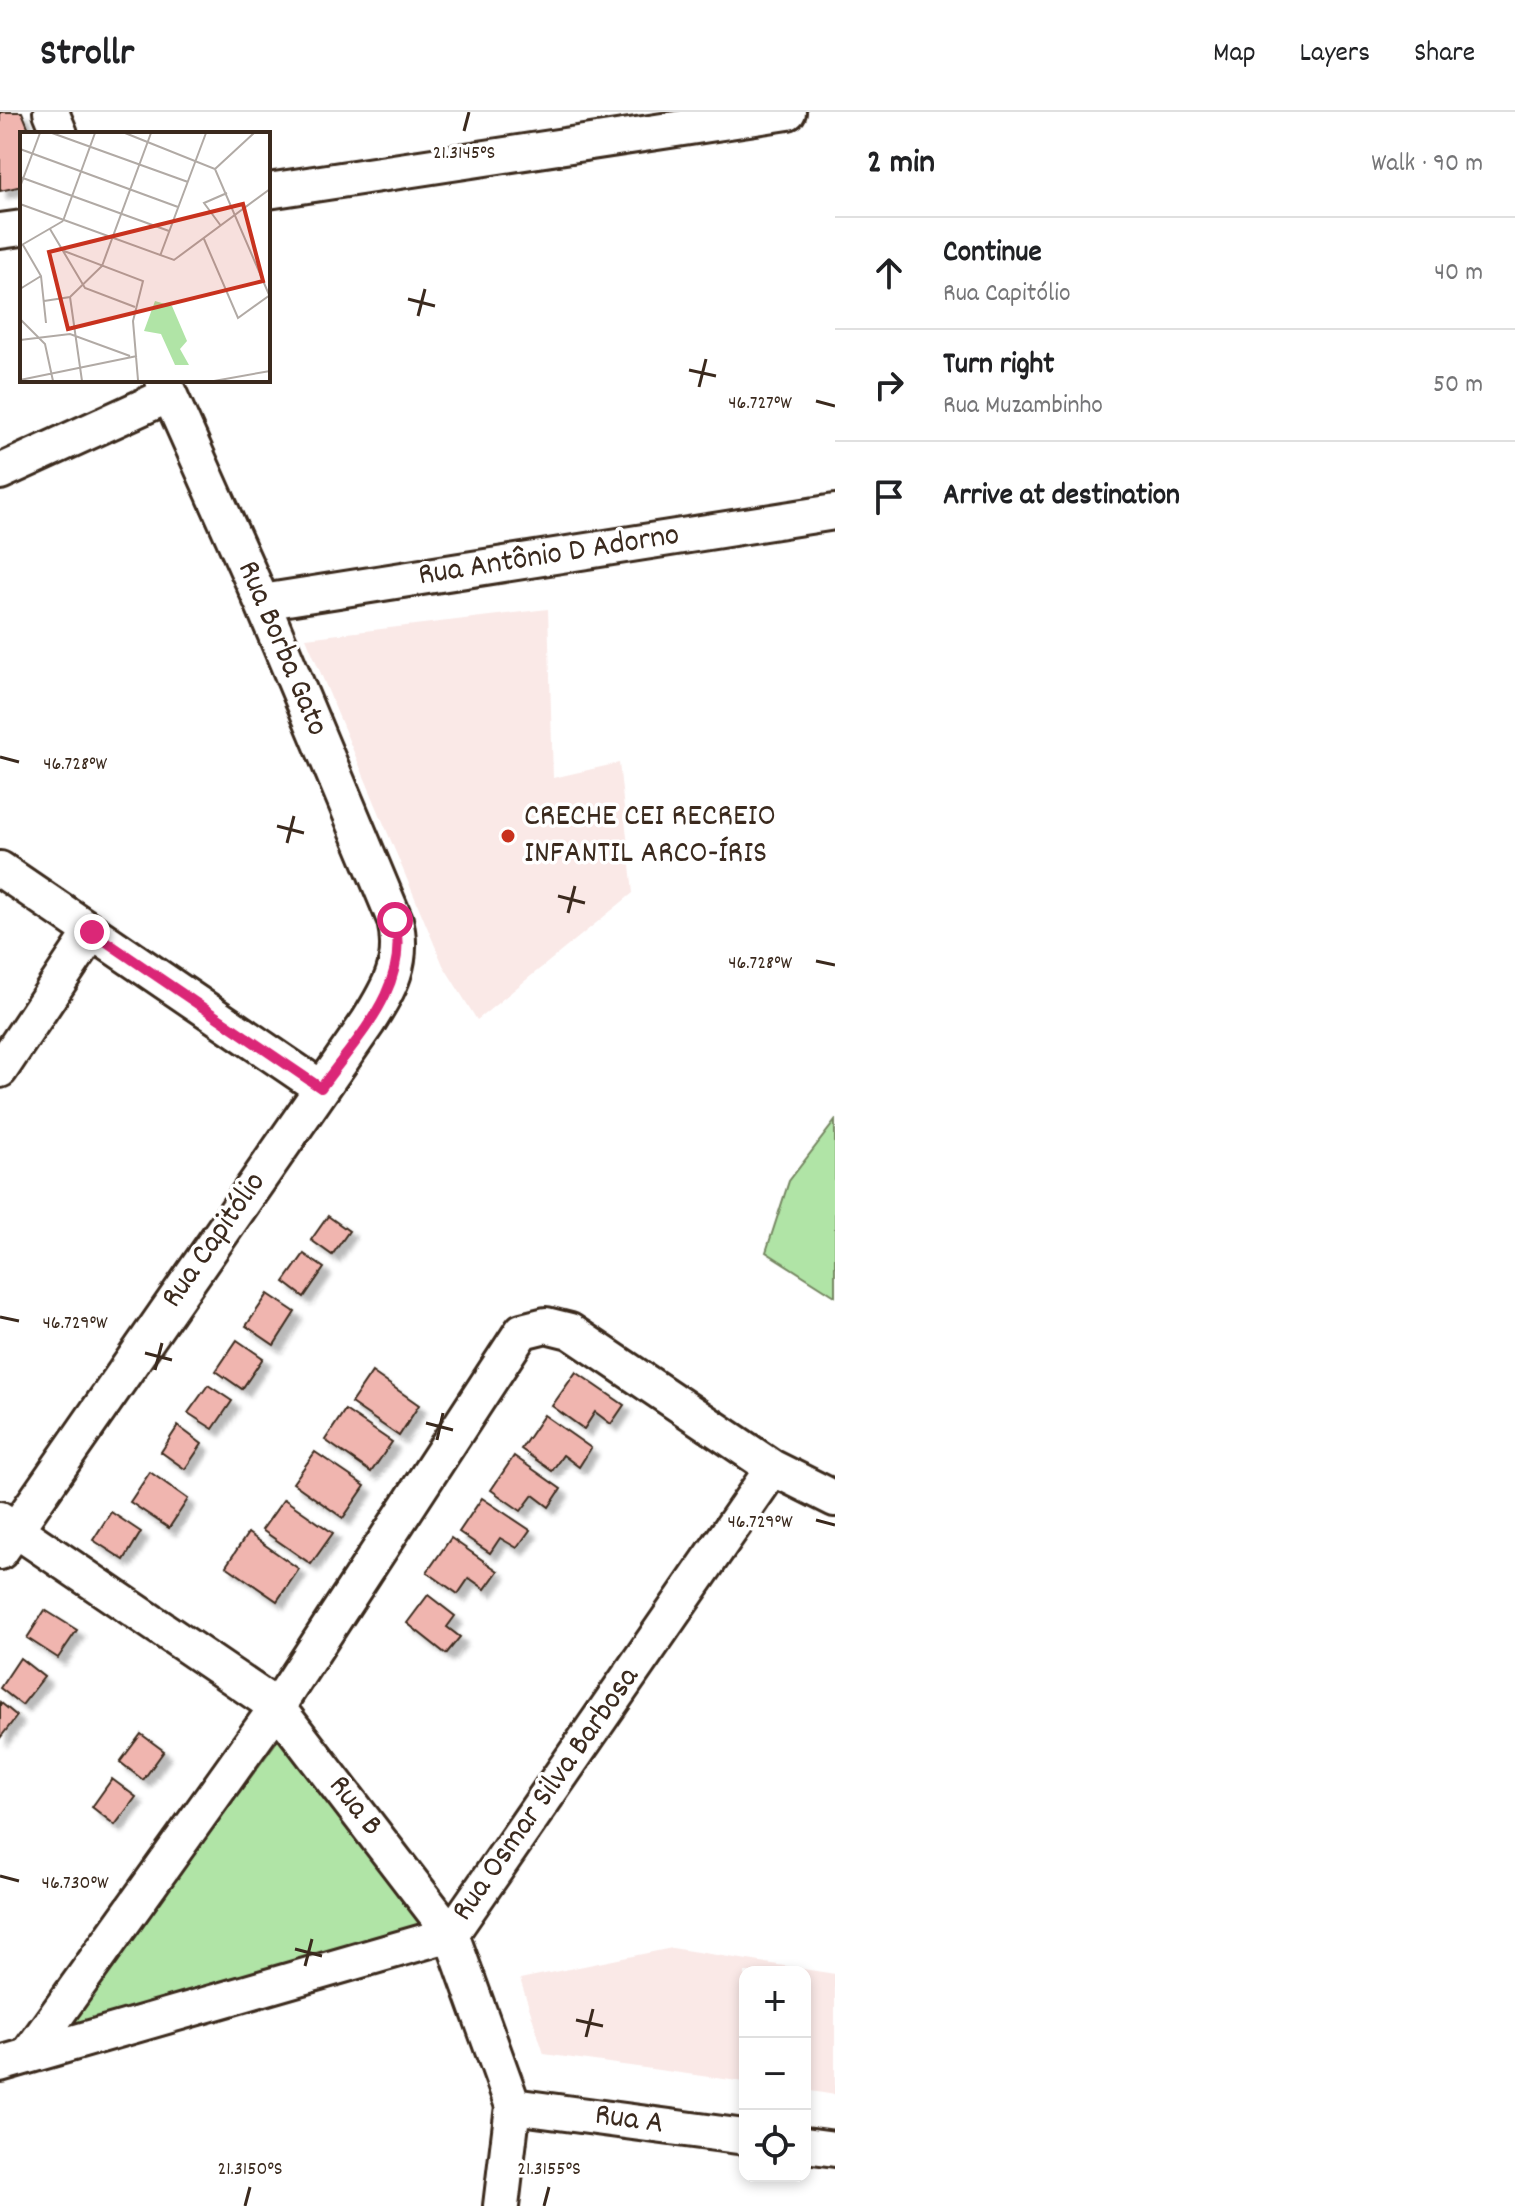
<!DOCTYPE html>
<meta charset="utf-8">
<style>
:root{--surface:#fff;--page:#f6f6f6;--text:#202124;--muted:#757577;--line:#e0e0e0}
body{margin:0;font-family:Dekko,sans-serif;background:var(--page);color:var(--text)}
.controls{position:absolute;right:24px;bottom:24px;display:grid;overflow:hidden;border-radius:16px;box-shadow:0 4px 12px #0003}
.controls button{width:72px;height:72px;display:grid;place-items:center;padding:0;border:0;border-bottom:2px solid var(--line);background:var(--surface);color:var(--text);font:40px sans-serif}
.stop{position:absolute;width:24px;height:24px;margin:-18px;border:6px solid #db2777;border-radius:50%;background:#fff}
.stop.end{background:#db2777;border-color:#fff;box-shadow:0 2px 8px #0008}
.list{margin:0;padding:0;list-style:none}
h2{display:flex;justify-content:space-between;align-items:center;height:104px;margin:0;padding:0 32px;font-size:34px}
h2 small{font-size:26px;font-weight:400;color:var(--muted)}
.list li{display:grid;grid-template-columns:52px 1fr auto;gap:24px;align-items:center;box-sizing:border-box;height:112px;padding:0 32px;border-top:2px solid var(--line)}
.list b{display:block;font-size:30px;white-space:nowrap}
.list p{margin:0;font-size:26px;white-space:nowrap;color:var(--muted)}
.list em{font-size:26px;font-style:normal;color:var(--muted)}
.icon{flex:none;width:44px;height:44px;fill:none;stroke:currentColor;stroke-width:2;stroke-linecap:round;stroke-linejoin:round}
.map{position:relative;flex:none;width:835px;height:2094px;overflow:hidden}
header{display:flex;align-items:center;gap:48px;box-sizing:border-box;height:112px;padding:0 40px;background:var(--surface);border-bottom:2px solid var(--line)}
header strong{font-size:38px}
nav{display:flex;gap:44px;margin-inline-start:auto;font-size:28px}
main{display:flex}
aside{flex:1;background:var(--surface)}
.map>svg:first-child{display:block}
.built{fill:#fae9e7}
.green{fill:#b0e4a6;stroke:#768762;stroke-width:2}
.building{fill:#f0b5af;stroke:#3b2a1e;stroke-width:2;filter:url(#shadow)}
.lines{fill:none;stroke-linecap:round;stroke-linejoin:round}
.street-casing{stroke:#3b2a1e;stroke-width:40}
.street{stroke:#fff;stroke-width:34}
.route{stroke:#db2777;stroke-width:10}
.ticks{fill:none;stroke:#3b2a1e;stroke-width:3}
.poi-dot{fill:#c8321e;stroke:#fff;stroke-width:3}
.labels{text-anchor:middle;dominant-baseline:central;stroke-width:7;stroke-linejoin:round;paint-order:stroke}
.street-label{font-size:32px;fill:#3b2a1e;stroke:#fff}
.poi-label{font-size:32px;fill:#3b2a1e;stroke:#fff;text-anchor:start}
.inset-road{fill:none;stroke:#b1aaa5;stroke-width:2}
.view{fill:#c8321e;fill-opacity:0.15;stroke:#c8321e;stroke-width:4}
.inset-edge{fill:none;stroke:#3b2a1e;stroke-width:4}
.ticks-label{font-size:20px;text-anchor:middle;fill:#3b2a1e;stroke:#fff;stroke-width:7;stroke-linejoin:round;paint-order:stroke}
</style>
<header>
<strong>Strollr</strong>
<nav><a>Map</a><a>Layers</a><a>Share</a></nav>
</header>
<main>
<div class="map">
<svg width="835" height="2094" viewBox="0 0 835 2094">
<defs>
<filter id="shadow"><feDropShadow dx="7" dy="7" stdDeviation="2" flood-color="#0004"/></filter>
</defs>
<rect width="100%" height="100%" fill="#fff"/>
<filter id="ink" filterUnits="userSpaceOnUse"><feTurbulence type="fractalNoise" baseFrequency=".0125" numOctaves="2"/><feDisplacementMap in="SourceGraphic" scale="16" xChannelSelector="R" yChannelSelector="G"/><feConvolveMatrix kernelMatrix="1 2 1 2 8 2 1 2 1" color-interpolation-filters="sRGB"/></filter>
<g filter="url(#ink)">
<path class="built" d="M548,497L553,666L619,651L633,781L477,908L443,853L306,526Z
M672,1836L835,1862V1983L805,1978V1860H745V1970L544,1942L520,1867Z"/>
<path class="green" d="M835,1009V1184L766,1140L789,1069Z
M278,1628L426,1818L59,1926Z"/>
<path class="building" d="M0,0H22L31,22H22V74L0,79Z
M328,1104L349,1119L332,1143L311,1128Z
M304,1142L324,1156L304,1185L284,1170Z
M268,1182L295,1200L274,1233L246,1214Z
M237,1228L263,1246L242,1277L216,1259Z
M372,1260L419,1293L399,1324L351,1291Z
M576,1260L624,1293L611,1312L595,1300L584,1317L552,1294Z
M208,1273L232,1289L213,1317L188,1301Z
M345,1298L392,1330L371,1360L325,1328Z
M544,1303L591,1336L579,1355L563,1343L552,1359L521,1337Z
M178,1314L202,1332L185,1357L161,1340Z
M315,1340L365,1374L343,1406L293,1371Z
M514,1344L561,1377L549,1395L533,1383L521,1399L491,1378Z
M150,1360L188,1387L169,1416L130,1390Z
M482,1386L530,1418L517,1436L500,1426L490,1441L459,1420Z
M284,1387L333,1421L311,1452L262,1418Z
M111,1400L141,1420L124,1448L93,1428Z
M248,1421L299,1457L277,1489L226,1454Z
M451,1426L498,1459L485,1477L469,1466L458,1482L427,1460Z
M428,1483L455,1504L447,1515L460,1525L446,1542L407,1511Z
M45,1498L77,1518L58,1546L27,1526Z
M20,1546L44,1565L22,1593L0,1576Z
M0,1590L17,1604L0,1626Z
M141,1622L164,1639L143,1668L120,1650Z
M112,1667L136,1685L115,1713L92,1695Z"/>
<g class="lines">
<defs>
<path id="street" d="M51,0L60,22
M268,79L788,0
M0,119L22,116
M0,360L169,283
M262,490L835,400
M0,757L321,976
M0,958L92,820
M0,1407L277,1595L451,1822L513,1994L501,2094
M0,1440L368,910C390,875 405,850 395,808L262,490L163,268
M28,1943L277,1595L522,1219L546,1213L570,1219L773,1356L835,1387
M0,1952L451,1822L773,1356
M513,1994L745,2025
M805,2033L835,2037"/>
</defs>
<use href="#street" class="street-casing"/>
<use href="#street" class="street"/>
</g>
</g>
<g class="lines" filter="url(#ink)">
<path class="route" d="M92,820L321,976C358,924 410,875 395,808"/>
</g>
<path class="ticks" d="M464,19L469,0M408,187L435,194M418,204L425,177M689,258L716,264M699,275L706,247M816,289L835,294M0,645L19,650M277,714L304,721M287,731L294,704M558,784L585,791M568,801L575,774M816,849L835,853M0,1205L19,1209M145,1241L172,1248M155,1258L162,1231M426,1311L453,1318M437,1328L443,1301M816,1408L835,1413M0,1764L19,1769M295,1837L322,1844M305,1854L312,1827M576,1908L603,1914M586,1925L593,1897M245,2094L250,2075M544,2094L549,2075"/>
<circle class="poi-dot" cx="508" cy="724" r="8"/>
<g class="labels">
<g class="street-label">
<text transform="translate(549 445) rotate(-9)">Rua Antônio D Adorno</text>
<text transform="translate(281 537) rotate(67)">Rua Borba Gato</text>
<text transform="translate(215 1129) rotate(-55)">Rua Capitólio</text>
<text transform="translate(547 1683) rotate(-55)">Rua Osmar Silva Barbosa</text>
<text transform="translate(354 1695) rotate(52)">Rua B</text>
<text transform="translate(629 2009) rotate(8)">Rua A</text>
</g>
<g class="poi-label">
<text x="524" y="706">CRECHE CEI RECREIO<tspan x="524" dy="37">INFANTIL ARCO-ÍRIS</tspan></text>
</g>
</g>
<g transform="translate(20 20)">
<rect width="250" height="250" fill="#fff"/>
<path d="M135,169L152,174L167,209L160,217L169,233H155L141,202L124,199Z" fill="#b0e4a6"/>
<path class="inset-road" d="M32,1L168,50M105,1L195,37L250,165M0,17L158,75M195,37L234,1M0,45L149,99M0,55L20,1M0,72L154,128L250,57M43,89L75,1M201,94L184,71L207,61M30,97L65,156L115,175M184,107L218,186L250,163M3,113L21,144L26,191M0,114L43,89M44,119L123,149L113,189L118,248M140,124L186,1M0,157L21,144M50,165L62,249M24,169L50,165L82,134L131,1M0,187L25,212L33,249M0,208L50,202L110,224M0,248L117,224M111,249H139M194,249L250,239"/>
<path class="view" d="M223,72L243,149L48,197L29,120Z"/>
<rect width="250" height="250" class="inset-edge"/>
</g>
<g class="ticks-label">
<text x="464" y="46">21.3145°S</text>
<text x="760" y="296">46.727°W</text>
<text x="75" y="657">46.728°W</text>
<text x="760" y="856">46.728°W</text>
<text x="75" y="1216">46.729°W</text>
<text x="760" y="1415">46.729°W</text>
<text x="75" y="1776">46.730°W</text>
<text x="250" y="2062">21.3150°S</text>
<text x="549" y="2062">21.3155°S</text>
</g>
</svg>
<div class="controls">
<button>+</button>
<button>−</button>
<button><svg class="icon" aria-label="locate" viewBox="0 0 24 24"><circle cx="12" cy="12" r="6"/><path d="M12 2v4M12 18v4M2 12h4M18 12h4"/></svg></button>
</div>
<div class="stop" style="left:395px;top:808px"></div>
<div class="stop end" style="left:92px;top:820px"></div>
</div>
<aside>
<h2>2 min<small>Walk · 90 m</small></h2>
<ul class="list">
<li><svg class="icon" aria-label="ahead" viewBox="0 0 24 24"><path d="M12 20V5M6 11l6-6 6 6"/></svg><div><b>Continue</b><p>Rua Capitólio</p></div><em>40 m</em></li>
<li><svg class="icon" aria-label="right" viewBox="0 0 24 24"><path d="M7 20v-9h11M14 6l5 5-5 5"/></svg><div><b>Turn right</b><p>Rua Muzambinho</p></div><em>50 m</em></li>
<li><svg class="icon" aria-label="arrive" viewBox="0 0 24 24"><path d="M6 21V4h12l-3 4 3 4H6"/></svg><div><b>Arrive at destination</b></div></li>
</ul>
</aside>
</main>
